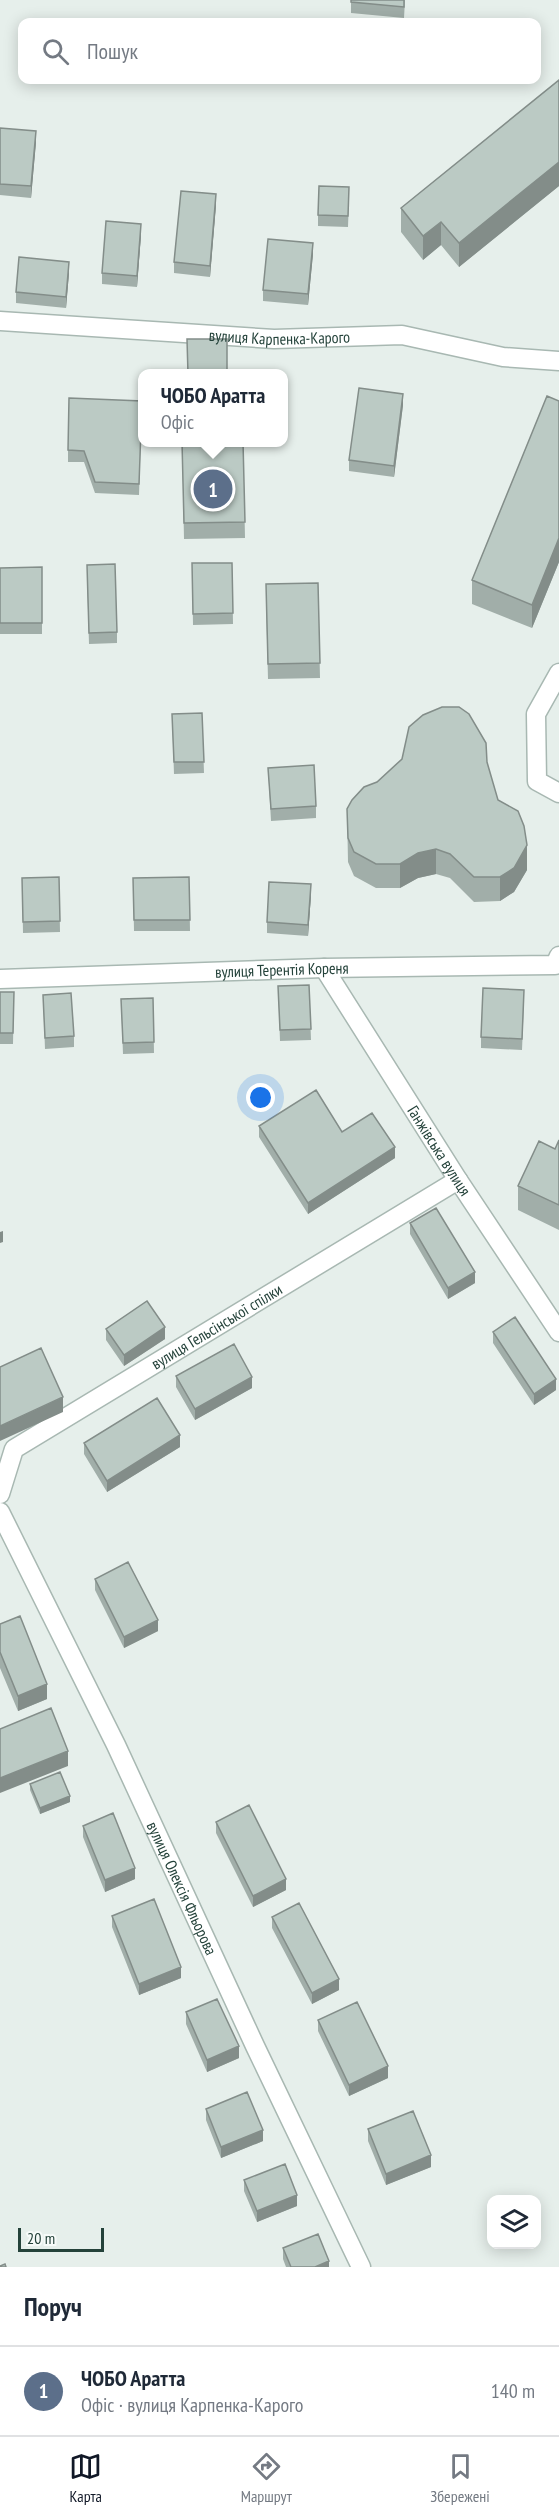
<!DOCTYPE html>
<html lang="uk">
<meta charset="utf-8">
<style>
:root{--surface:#fff;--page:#f2f2f3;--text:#1f2937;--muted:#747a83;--line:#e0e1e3;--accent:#111827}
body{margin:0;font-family:"PT Sans Narrow",sans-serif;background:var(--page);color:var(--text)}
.controls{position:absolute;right:18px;bottom:18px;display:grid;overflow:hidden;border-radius:12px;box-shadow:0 3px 15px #0003}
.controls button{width:54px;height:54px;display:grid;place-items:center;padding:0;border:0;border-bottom:2px solid var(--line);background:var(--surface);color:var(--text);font:30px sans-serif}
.scale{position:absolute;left:18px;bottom:15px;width:86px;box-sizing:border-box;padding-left:6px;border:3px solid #24423a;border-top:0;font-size:16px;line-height:21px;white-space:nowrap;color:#24423a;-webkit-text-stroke:4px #f7fbf9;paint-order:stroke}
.you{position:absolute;left:261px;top:1098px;width:21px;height:21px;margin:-15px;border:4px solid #fff;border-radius:50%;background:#1a73e8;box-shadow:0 0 0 9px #1a73e833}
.badge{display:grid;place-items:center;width:39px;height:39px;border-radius:50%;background:var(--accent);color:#fff;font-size:20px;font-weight:700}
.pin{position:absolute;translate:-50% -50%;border:3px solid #fff;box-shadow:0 2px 6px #0006}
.popup{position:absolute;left:138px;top:369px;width:150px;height:78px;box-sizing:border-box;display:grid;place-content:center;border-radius:12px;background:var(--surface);filter:drop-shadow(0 2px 4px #0005);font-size:20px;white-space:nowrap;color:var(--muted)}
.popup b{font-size:22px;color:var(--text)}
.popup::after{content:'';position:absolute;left:50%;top:100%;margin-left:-12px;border:12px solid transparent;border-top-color:var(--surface)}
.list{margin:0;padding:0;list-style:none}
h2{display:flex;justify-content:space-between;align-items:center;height:78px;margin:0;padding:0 24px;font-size:26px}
h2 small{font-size:20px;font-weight:400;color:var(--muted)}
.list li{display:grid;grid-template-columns:39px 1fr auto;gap:18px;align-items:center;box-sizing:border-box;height:90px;padding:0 24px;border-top:2px solid var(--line)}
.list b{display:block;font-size:22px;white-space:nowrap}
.list p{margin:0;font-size:20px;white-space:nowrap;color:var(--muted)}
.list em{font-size:20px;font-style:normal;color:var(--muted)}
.icon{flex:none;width:33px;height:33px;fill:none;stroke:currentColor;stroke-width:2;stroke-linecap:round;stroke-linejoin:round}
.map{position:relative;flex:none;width:559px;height:2267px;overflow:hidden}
.search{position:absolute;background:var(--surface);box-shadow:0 3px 15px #0003;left:18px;right:18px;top:18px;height:66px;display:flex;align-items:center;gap:15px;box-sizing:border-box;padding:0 21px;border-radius:12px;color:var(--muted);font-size:22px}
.sheet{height:168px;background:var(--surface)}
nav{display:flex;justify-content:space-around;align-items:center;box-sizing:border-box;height:84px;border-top:2px solid var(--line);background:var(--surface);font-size:16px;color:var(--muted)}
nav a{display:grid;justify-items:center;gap:3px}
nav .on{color:var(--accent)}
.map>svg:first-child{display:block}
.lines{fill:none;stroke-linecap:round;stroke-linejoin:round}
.minor-casing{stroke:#a8b8b2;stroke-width:21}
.minor{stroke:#fff;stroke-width:18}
.wall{fill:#a1aea9}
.shaded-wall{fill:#838d89}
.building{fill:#bbcac4;stroke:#838d89;stroke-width:1.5}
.labels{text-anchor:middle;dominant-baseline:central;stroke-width:4.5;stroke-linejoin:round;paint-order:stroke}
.street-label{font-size:16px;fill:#24423a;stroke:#f7fbf9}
</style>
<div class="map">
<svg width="559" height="2267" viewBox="0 0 559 2267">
<rect width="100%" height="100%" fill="#e6efeb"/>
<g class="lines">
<defs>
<g id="minor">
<path id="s1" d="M0,321L274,339L402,335L503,357L559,361"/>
<path d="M559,673L536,714L537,781L559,793"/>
<path id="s2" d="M324,968L458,1180L559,1332"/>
<path id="s3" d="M0,979L324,968L555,965L559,956"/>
<path id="s4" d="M0,1494L14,1449L458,1180"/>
<path id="s5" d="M0,1512L116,1745L255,2046L361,2267"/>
</g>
</defs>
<use href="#minor" class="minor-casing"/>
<use href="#minor" class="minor"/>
</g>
<path class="wall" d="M351,0H405L404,18L351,13Z
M559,80V186L459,267L441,245L423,260L401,232V208Z
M0,128L36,142L31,198L0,195Z
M349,198L348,227L318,226V215Z
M216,205L210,277L174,273V262Z
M141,235L137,287L102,284V273Z
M313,254L308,305L263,301V290Z
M69,273L66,308L16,303V292Z
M142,401L139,495L95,493L84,462H68V450Z
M559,401V562L532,628L472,604V580Z
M403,405L394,477L349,471V460Z
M182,442H243L245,538L184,539Z
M192,563H232L233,624L193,625Z
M42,567V634H0V568Z
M87,576L117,632V643L89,644Z
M318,583L320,678L268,679L266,600Z
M202,713L204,773L174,774L172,714Z
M487,762L498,800L527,870L514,892L500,901L474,902L450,878L436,874L418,878L400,888H376L354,876L348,862L347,809Z
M268,768L316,806V818L271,821Z
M59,877L60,932L23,933L22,878Z
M189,877L190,931H134L133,878Z
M311,895L308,936L267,933V922Z
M309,985L311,1040L280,1041L278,986Z
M0,992H14L13,1044H0Z
M43,995L74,1036V1047L45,1049Z
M153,998L154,1053L123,1054L121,999Z
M524,1001L522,1050L481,1048V1037Z
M259,1126L342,1132L395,1158L308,1214L259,1137Z
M559,1140V1230L518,1210V1186L555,1149Z
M410,1223L475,1283L448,1299L410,1234Z
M106,1329L165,1339L124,1366L106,1340Z
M493,1332L556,1390L534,1405L493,1343Z
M176,1376L252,1388L195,1420L176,1387Z
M84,1443L180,1447L107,1492L84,1454Z
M95,1579L158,1631L124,1648L95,1590Z
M0,1624L47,1699L18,1711L0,1668Z
M30,1784L70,1802L40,1814L30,1790Z
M216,1822L286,1890L253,1907L216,1833Z
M83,1826L135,1879L105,1892L83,1837Z
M112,1916L181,1978L139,1995L112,1927Z
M272,1917L339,1990L312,2004L272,1928Z
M186,2012L239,2058L207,2072L186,2024Z
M318,2020L388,2078L349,2096L318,2031Z
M206,2109L263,2141L221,2158L206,2120Z
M368,2129L431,2167L386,2185L368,2141Z
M244,2180L297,2206L257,2222L244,2191Z
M283,2248L329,2267H286L283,2259Z"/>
<path class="shaded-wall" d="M36,131V142L31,198V186Z
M559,162V186L459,267V243Z
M216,194V205L210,277V266Z
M441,222V245L423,260V236Z
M141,224V235L137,287V276Z
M313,243V254L308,305V294Z
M69,262V273L66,308V297Z
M403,394V405L394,477V466Z
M559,538V562L532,628V605Z
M527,845V870L514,892L500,901V877Z
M436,849V874L418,878L400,888V864L418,853Z
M311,884V895L308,936V925Z
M395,1147V1158L308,1214V1203Z
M3,1231V1242L0,1243V1232Z
M475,1272V1283L448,1299V1288Z
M165,1327V1339L124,1366V1355Z
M252,1377V1388L195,1420V1409Z
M556,1379V1390L534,1405V1394Z
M63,1397V1412L0,1441V1426Z
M180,1435V1447L107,1492V1481Z
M158,1620V1631L124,1648V1637Z
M47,1684V1699L18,1711V1696Z
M68,1751V1766L0,1793V1778Z
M70,1796V1802L40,1814V1808Z
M135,1868V1879L105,1892V1880Z
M286,1879V1890L253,1907V1896Z
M181,1967V1978L139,1995V1984Z
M339,1979V1990L312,2004V1993Z
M239,2046V2058L207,2072V2060Z
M388,2066V2078L349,2096V2085Z
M263,2130V2141L221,2158V2147Z
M431,2155V2167L386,2185V2174Z
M297,2195V2206L257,2222V2211Z
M329,2261V2267H315Z"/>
<path class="building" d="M351,0H404V7L351,2Z
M559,80V162L459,243L441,222L423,236L401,208Z
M0,128L36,131L31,186L0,184Z
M319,186L349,187L348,216L318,215Z
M181,191L216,194L210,266L174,262Z
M106,221L141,224L137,276L102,273Z
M268,239L313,243L308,294L263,290Z
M19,257L69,262L66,297L16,292Z
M187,339H227V374H188Z
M359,388L403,394L394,466L349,460Z
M547,396L559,401V538L532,605L472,580Z
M69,398L142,401L139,484L95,482L84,451L68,450Z
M182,442H243L245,522L184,523Z
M192,563H232L233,613L193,614Z
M115,564L117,632L89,633L87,565Z
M42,567V623H0V568Z
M318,583L320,663L268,664L266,584Z
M442,707H459L469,714L486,743L487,762L498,800L518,811L524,826L527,845L514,868L500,877H474L450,854L436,849L418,853L400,864H376L354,852L348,838L347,809L352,800L364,787L377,782L402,759L409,727L423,715Z
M202,713L204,762H174L172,714Z
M314,765L316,806L271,809L268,768Z
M59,877L60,921L23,922L22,878Z
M189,877L190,920H134L133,878Z
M269,882L311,884L308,925L267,922Z
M309,985L311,1029L280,1030L278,986Z
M483,988L524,990L522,1039L481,1037Z
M0,992H14L13,1033H0Z
M71,993L74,1036L45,1038L43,995Z
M153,998L154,1042L123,1043L121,999Z
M316,1090L342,1132L372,1113L395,1147L308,1203L259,1126Z
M559,1140V1205L518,1186L539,1141L555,1149Z
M436,1208L475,1272L448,1288L410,1223Z
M147,1301L165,1327L124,1355L106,1329Z
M515,1317L556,1379L534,1394L493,1332Z
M234,1344L252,1377L195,1409L176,1376Z
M41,1348L63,1397L0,1426V1367Z
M157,1398L180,1435L107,1481L84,1443Z
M128,1562L158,1620L124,1637L95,1579Z
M20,1616L47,1684L18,1696L0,1652V1624Z
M51,1708L68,1751L0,1778V1729Z
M60,1772L70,1796L40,1808L30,1784Z
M249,1805L286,1879L253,1896L216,1822Z
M113,1813L135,1868L105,1880L83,1826Z
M154,1899L181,1967L139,1984L112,1916Z
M299,1903L339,1979L312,1993L272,1917Z
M217,1999L239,2046L207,2060L186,2012Z
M357,2002L388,2066L349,2085L318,2020Z
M247,2092L263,2130L221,2147L206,2109Z
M413,2111L431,2155L386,2174L368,2129Z
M285,2164L297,2195L257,2211L244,2180Z
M318,2234L329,2261L315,2267H291L283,2248Z
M5,2264L6,2267H0V2266Z"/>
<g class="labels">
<g class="street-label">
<text stroke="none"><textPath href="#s1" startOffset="280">вулиця Карпенка-Карого</textPath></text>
<text stroke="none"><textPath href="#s3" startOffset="282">вулиця Терентія Кореня</textPath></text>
<text stroke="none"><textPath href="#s2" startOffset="216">Ганжівська вулиця</textPath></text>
<text stroke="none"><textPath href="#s4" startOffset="284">вулиця Гельсінської спілки</textPath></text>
<text stroke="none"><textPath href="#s5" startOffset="418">вулиця Олексія Фльорова</textPath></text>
</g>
</g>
</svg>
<div class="controls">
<button><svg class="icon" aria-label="layers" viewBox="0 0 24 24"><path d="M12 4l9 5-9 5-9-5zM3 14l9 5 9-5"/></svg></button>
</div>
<div class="scale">20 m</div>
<div class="you"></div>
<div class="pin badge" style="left:213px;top:489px;background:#5c6f8a">1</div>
<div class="popup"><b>ЧОБО Аратта</b>Офіс</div>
<div class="search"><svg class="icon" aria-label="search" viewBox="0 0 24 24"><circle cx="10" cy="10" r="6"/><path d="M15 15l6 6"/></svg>Пошук</div>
</div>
<section class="sheet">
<h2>Поруч<small></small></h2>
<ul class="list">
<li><span class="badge" style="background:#5c6f8a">1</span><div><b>ЧОБО Аратта</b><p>Офіс · вулиця Карпенка-Карого</p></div><em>140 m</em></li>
</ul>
</section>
<nav>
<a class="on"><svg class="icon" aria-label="map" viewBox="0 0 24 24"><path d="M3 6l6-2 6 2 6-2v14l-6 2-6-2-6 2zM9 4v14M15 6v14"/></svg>Карта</a>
<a><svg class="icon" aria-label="directions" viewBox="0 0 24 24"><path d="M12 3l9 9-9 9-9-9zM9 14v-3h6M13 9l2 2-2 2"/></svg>Маршрут</a>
<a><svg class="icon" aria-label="saved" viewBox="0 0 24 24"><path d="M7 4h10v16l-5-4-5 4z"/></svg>Збережені</a>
</nav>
